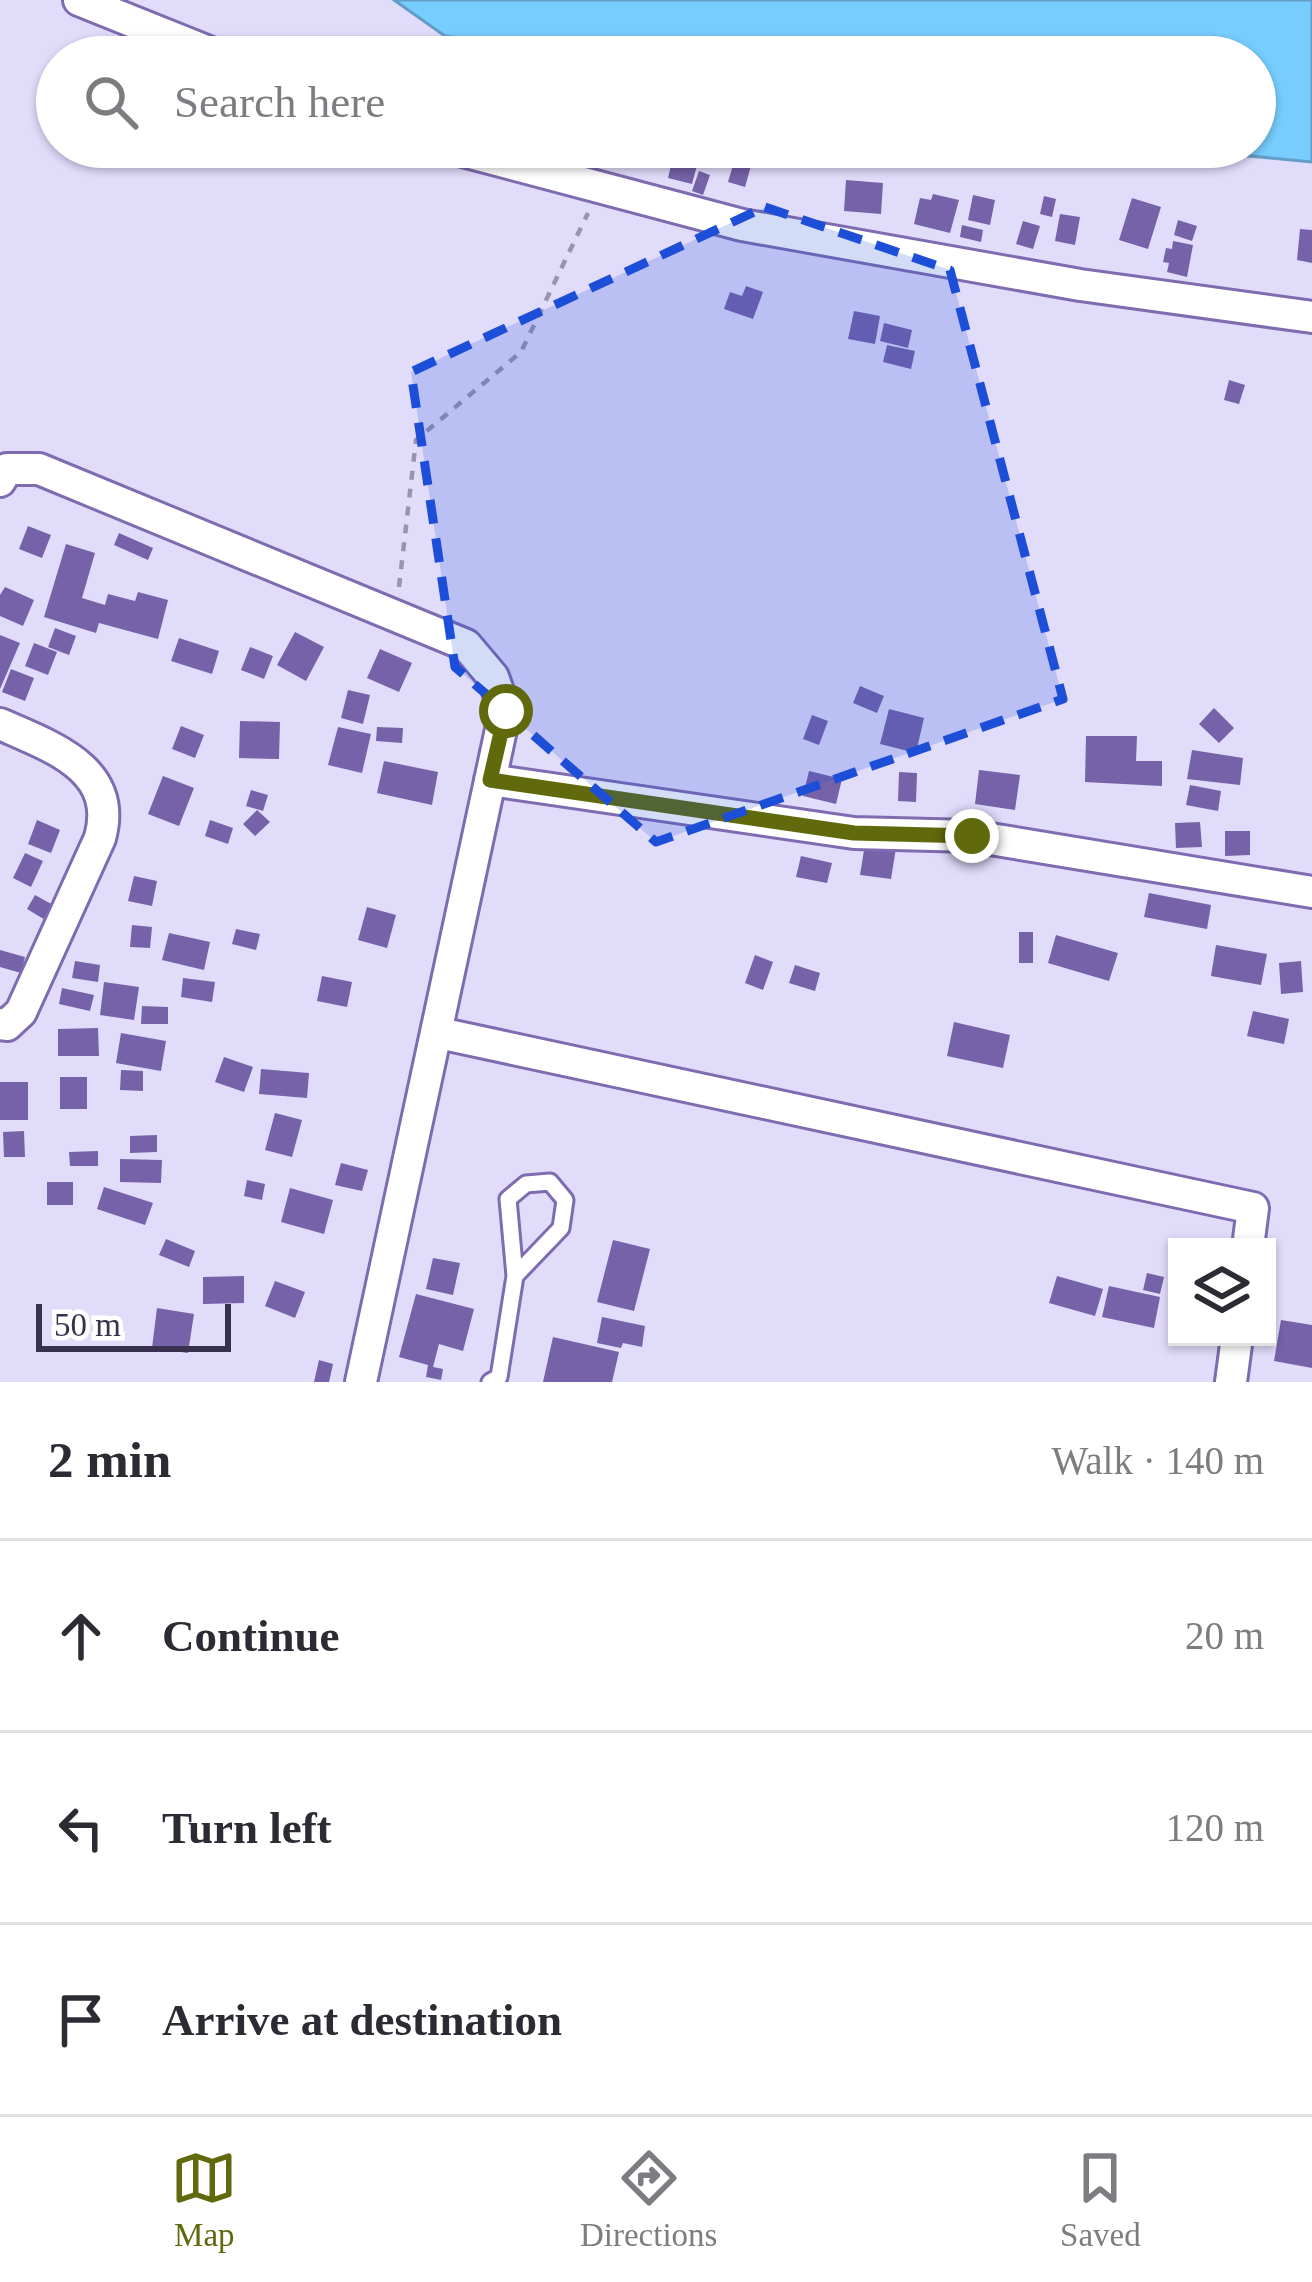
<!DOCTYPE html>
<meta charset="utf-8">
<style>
:root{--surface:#fff;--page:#f2f2f3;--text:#2b2b33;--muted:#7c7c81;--line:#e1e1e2;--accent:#60690c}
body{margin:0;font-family:"Times New Roman",serif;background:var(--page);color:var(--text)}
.controls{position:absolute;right:36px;bottom:36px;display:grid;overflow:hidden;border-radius:0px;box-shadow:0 3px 9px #0004}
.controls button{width:108px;height:108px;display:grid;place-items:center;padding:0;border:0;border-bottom:3px solid var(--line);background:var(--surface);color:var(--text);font:60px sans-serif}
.scale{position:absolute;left:36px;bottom:30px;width:195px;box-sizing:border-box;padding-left:12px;border:6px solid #37304e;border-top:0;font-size:33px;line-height:42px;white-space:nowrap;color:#37304e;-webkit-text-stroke:9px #fff;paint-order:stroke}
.stop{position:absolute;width:36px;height:36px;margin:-27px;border:9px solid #60690c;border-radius:50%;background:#fff}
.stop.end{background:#60690c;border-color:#fff;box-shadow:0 3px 12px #0008}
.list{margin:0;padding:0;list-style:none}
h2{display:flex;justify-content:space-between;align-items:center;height:156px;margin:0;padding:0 48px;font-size:51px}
h2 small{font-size:39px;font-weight:400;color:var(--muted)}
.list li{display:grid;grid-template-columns:78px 1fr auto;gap:36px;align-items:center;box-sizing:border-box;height:192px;padding:0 48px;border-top:3px solid var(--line)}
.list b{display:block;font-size:45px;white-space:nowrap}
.list em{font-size:39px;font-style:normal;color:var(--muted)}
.icon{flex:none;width:66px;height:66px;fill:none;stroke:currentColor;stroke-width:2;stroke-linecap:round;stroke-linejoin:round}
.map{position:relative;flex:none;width:1312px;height:1382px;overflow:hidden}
.search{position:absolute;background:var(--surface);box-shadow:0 3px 9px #0004;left:36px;right:36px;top:36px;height:132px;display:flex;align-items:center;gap:30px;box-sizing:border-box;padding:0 42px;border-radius:66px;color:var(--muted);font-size:45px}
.sheet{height:732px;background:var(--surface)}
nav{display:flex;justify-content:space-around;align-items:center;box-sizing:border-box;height:168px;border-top:3px solid var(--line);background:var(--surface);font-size:33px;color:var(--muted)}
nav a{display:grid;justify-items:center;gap:6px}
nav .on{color:var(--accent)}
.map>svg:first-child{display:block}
.water{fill:#77cdfd;stroke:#649ec8;stroke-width:3}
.building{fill:#7562a8}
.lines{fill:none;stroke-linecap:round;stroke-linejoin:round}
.service-casing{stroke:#7e6bb0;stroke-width:21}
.minor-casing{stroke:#7e6bb0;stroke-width:36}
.path{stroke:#9993b1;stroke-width:4.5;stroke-dasharray:9 9;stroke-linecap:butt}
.service{stroke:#fff;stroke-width:15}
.minor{stroke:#fff;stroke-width:30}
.route{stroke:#60690c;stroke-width:15}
.marked{fill:#1d4ed8;fill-opacity:0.2;stroke:#1d4ed8;stroke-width:9;stroke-dasharray:24 15;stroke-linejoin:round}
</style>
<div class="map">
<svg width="1312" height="1382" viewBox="0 0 1312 1382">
<rect width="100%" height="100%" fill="#e2dcfb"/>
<path class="water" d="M394,0H1312V162L1157,147H1255V57H582L445,36Z"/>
<path class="building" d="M674,152L699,158L692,184L668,178Z
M736,155L753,159L745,187L728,182Z
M699,171L710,175L703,195L692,191Z
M846,180L883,183L881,214L844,211Z
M933,194L959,200L950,233L914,224L920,198L931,200Z
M973,195L995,200L990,225L968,220Z
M1044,196L1056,199L1052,217L1040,214Z
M1132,198L1161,207L1148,249L1119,240Z
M1060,214L1080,217L1075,245L1055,241Z
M1178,220L1197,226L1192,241L1174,235Z
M1023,221L1040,226L1033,249L1016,244Z
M962,225L983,230L981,242L960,237Z
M1300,229L1312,230V263L1297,260Z
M1173,241L1193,245L1187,277L1167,272L1169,263L1163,262L1166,248L1172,249Z
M746,286L763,292L753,319L724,309L730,292L742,296Z
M854,311L880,316L875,344L848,339Z
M884,323L912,330L908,348L880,341Z
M887,345L915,351L911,369L883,362Z
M1229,380L1245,385L1239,404L1224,400Z
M28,526L51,535L42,558L19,549Z
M119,533L153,548L148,560L114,545Z
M66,544L95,553L82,598L105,605L108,594L135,601L138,592L168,600L158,639L99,623L96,633L44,617Z
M5,587L34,600L23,626L0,616V595Z
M55,628L76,636L69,655L48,647Z
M295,632L324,647L306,681L277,665Z
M0,635L20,643L0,689Z
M179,638L219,651L212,674L171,661Z
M34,643L57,652L48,675L25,666Z
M250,647L273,656L264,679L241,670Z
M380,649L412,663L399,692L367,678Z
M11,669L34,678L25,701L2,692Z
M860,686L884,696L877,713L853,703Z
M348,690L370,695L363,724L341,718Z
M1214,708L1234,728L1219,743L1199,724Z
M889,709L924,718L916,753L880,744Z
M812,715L828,721L819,745L803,739Z
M240,721L280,722L279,759L239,758Z
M181,726L204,735L195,758L172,749Z
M338,727L371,734L362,773L328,765Z
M377,727L403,728L402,743L376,741Z
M1086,736H1137L1136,761H1162V786L1085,782Z
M1192,750L1243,758L1240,785L1187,779Z
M384,761L438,772L432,805L377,793Z
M979,770L1020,775L1015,810L975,804Z
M809,771L842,779L836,804L803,796Z
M899,772L917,773L916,802L898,801Z
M163,776L194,788L179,826L148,814Z
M1190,785L1221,791L1218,811L1186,805Z
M251,790L268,795L263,811L246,806Z
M257,810L270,822L255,836L243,824Z
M37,820L60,830L51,853L28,844Z
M210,820L233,828L228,844L205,836Z
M1200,822L1202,847L1176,848L1175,823Z
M1225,831H1250V855L1225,856Z
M865,844L896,848L891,879L860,875Z
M25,853L43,861L31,887L13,878Z
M801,856L832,863L827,883L796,877Z
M134,876L157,881L152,906L128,901Z
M1149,893L1211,905L1207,929L1144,917Z
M35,895L55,906L47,921L27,909Z
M367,907L396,915L387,948L358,940Z
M132,925L152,927L150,948L130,947Z
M236,929L260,934L256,950L232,944Z
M1019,932H1033V963H1019Z
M169,933L210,942L204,970L162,960Z
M1056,935L1118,953L1109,981L1048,963Z
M1216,945L1267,954L1261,985L1211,976Z
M0,950L25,957L21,973L0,967Z
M755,955L773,962L763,990L745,983Z
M75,961L100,965L98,982L72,978Z
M1301,961L1303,992L1281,994L1279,963Z
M795,965L820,973L815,991L789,983Z
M322,976L352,982L347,1007L317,1001Z
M183,978L215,982L212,1002L181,997Z
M104,982L139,987L134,1020L100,1015Z
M62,988L94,995L90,1011L59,1004Z
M142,1006L168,1007V1024H141Z
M1253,1011L1289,1019L1284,1044L1247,1036Z
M954,1022L1010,1035L1003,1068L947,1056Z
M98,1028L99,1056H58V1029Z
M121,1033L166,1041L161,1071L116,1063Z
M224,1057L253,1067L244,1092L215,1082Z
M261,1069L309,1073L307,1098L259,1094Z
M121,1070L143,1071V1091L120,1090Z
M60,1077H87V1109H60Z
M0,1082H28V1120H0Z
M275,1113L302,1120L292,1157L265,1150Z
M24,1131L25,1157H4L3,1132Z
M157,1135V1152L130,1153V1136Z
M98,1151V1166H70L69,1152Z
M120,1159L162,1160L161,1183L120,1182Z
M341,1163L368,1170L362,1191L335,1185Z
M247,1180L265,1184L262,1200L244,1196Z
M47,1182H73V1205H47Z
M104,1187L153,1203L145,1225L97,1209Z
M290,1188L333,1200L324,1234L281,1222Z
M166,1239L195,1251L189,1267L159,1255Z
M613,1240L650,1249L634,1311L597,1302Z
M433,1258L460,1263L453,1295L426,1289Z
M1147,1273L1164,1277L1160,1294L1143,1290Z
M244,1276V1303L203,1304V1277Z
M1057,1276L1103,1289L1095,1316L1049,1303Z
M275,1281L305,1292L295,1318L265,1306Z
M1109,1286L1160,1297L1154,1328L1102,1317Z
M416,1294L474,1309L463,1351L439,1344L433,1367L443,1369L441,1380L426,1377L428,1365L399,1357Z
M157,1308L194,1314L188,1353L152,1348Z
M602,1317L645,1326L642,1347L623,1343L621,1348L597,1343Z
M1281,1320L1312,1325V1368L1274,1361Z
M553,1337L619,1352L612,1382H543Z
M319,1360L333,1364L329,1382H314Z"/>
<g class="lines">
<defs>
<path id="service" d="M490,1382L499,1377L515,1276L508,1199L526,1184L550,1182L565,1200L561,1228L515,1276"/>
<path id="minor" d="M79,0L221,57
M448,147L742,225L1080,285L1312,317
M0,481L7,469H39L466,645L493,677L505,711L361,1382
M0,724C52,747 119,769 100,838L21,1012L7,1025L0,1024
M490,780L854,833L972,836L1312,892
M439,1033L1253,1208L1248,1247
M1231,1382L1237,1337"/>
</defs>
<use href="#service" class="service-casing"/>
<use href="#minor" class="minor-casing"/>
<path class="path" d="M399,587L416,440L521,352L588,213"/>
<use href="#service" class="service"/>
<use href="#minor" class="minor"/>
</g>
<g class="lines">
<path class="route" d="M506,711L490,780L854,833L972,836"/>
</g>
<path class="marked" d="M765,207L950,270L1063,699L656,842L455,667L411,372Z"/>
</svg>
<div class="controls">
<button><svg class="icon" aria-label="layers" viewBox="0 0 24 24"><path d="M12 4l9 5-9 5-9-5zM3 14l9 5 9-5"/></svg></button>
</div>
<div class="scale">50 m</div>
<div class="stop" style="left:506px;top:711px"></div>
<div class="stop end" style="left:972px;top:836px"></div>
<div class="search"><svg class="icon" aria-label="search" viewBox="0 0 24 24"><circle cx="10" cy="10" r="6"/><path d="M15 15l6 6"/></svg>Search here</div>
</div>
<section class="sheet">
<h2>2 min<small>Walk · 140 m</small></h2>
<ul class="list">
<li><svg class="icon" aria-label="ahead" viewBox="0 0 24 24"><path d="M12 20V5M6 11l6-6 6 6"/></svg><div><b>Continue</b></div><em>20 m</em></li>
<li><svg class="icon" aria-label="left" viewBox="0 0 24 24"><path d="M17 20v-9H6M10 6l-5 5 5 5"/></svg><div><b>Turn left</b></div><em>120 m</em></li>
<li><svg class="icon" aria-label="arrive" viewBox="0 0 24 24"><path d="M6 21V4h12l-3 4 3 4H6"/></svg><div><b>Arrive at destination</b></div></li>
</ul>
</section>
<nav>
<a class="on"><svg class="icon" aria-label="map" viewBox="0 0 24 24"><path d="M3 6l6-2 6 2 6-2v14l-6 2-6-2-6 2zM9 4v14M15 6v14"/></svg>Map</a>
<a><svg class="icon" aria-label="directions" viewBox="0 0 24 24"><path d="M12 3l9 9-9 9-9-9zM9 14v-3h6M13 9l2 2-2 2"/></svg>Directions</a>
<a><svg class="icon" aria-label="saved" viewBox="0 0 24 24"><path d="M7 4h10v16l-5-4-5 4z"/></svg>Saved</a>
</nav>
